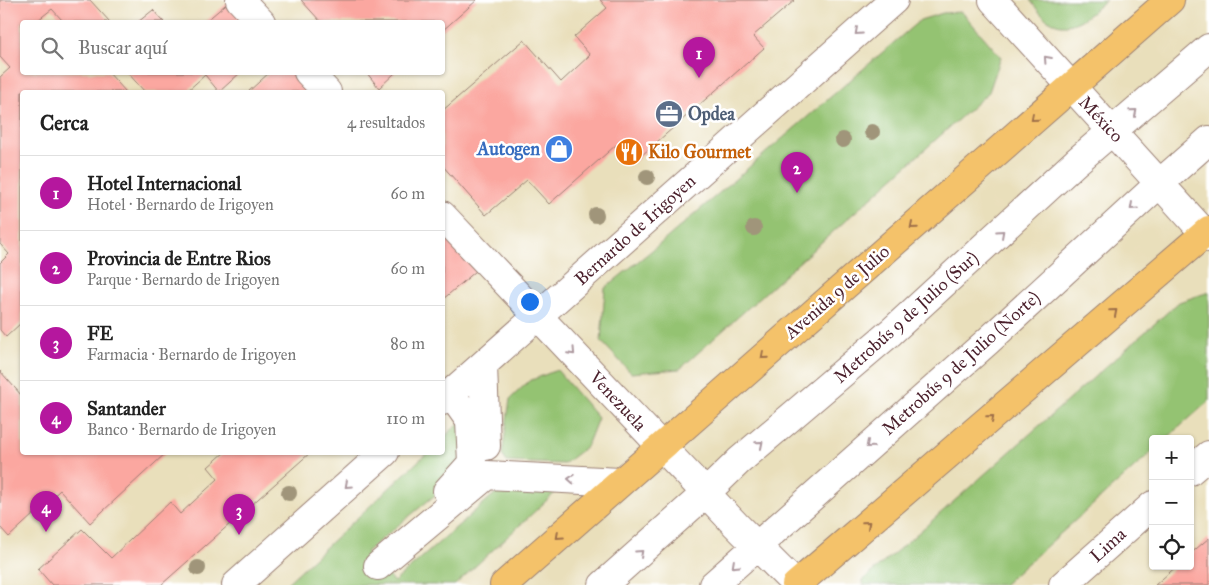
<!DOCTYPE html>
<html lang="es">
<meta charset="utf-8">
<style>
:root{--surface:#fff;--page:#f6f6f6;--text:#222;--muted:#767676;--line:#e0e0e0;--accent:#b5179e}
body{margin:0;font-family:"IM FELL Great Primer",serif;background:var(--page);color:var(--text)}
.controls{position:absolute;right:15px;bottom:15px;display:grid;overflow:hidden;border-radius:5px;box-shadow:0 1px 4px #0004}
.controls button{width:45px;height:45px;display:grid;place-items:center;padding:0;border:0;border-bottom:1px solid var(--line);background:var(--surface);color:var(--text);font:25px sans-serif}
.you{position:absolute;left:529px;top:301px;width:18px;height:18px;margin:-12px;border:4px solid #fff;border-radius:50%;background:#1a73e8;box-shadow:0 0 0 8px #1a73e833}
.badge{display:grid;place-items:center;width:32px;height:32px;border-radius:50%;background:var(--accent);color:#fff;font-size:16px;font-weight:700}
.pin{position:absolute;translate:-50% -41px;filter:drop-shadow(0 1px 2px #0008)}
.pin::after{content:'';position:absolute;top:26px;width:18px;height:15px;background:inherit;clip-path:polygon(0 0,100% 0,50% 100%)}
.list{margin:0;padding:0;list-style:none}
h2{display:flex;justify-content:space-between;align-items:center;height:65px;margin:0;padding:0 20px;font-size:21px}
h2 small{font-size:16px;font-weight:400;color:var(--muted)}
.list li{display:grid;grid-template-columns:32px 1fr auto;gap:15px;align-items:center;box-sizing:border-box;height:75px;padding:0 20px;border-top:1px solid var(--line)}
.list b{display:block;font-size:19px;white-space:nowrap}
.list p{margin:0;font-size:16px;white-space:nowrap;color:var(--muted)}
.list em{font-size:16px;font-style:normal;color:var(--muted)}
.icon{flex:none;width:28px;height:28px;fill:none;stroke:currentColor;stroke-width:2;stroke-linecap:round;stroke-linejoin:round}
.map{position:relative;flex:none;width:1209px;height:585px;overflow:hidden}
.search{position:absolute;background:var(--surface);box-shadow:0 1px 4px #0004;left:20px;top:20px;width:425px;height:55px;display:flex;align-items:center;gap:12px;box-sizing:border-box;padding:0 18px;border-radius:5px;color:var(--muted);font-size:19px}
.panel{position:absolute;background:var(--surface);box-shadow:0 1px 4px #0004;left:20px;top:90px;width:425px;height:365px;border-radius:5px}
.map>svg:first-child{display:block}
.green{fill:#94c372;stroke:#6f714e}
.building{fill:#fba7a0}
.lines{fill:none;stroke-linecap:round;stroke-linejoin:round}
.minor-casing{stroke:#9a7f73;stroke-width:30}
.highway-casing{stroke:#9a7f73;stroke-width:30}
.minor{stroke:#fff;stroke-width:28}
.highway{stroke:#f4c26a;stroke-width:28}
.tree{fill:#a0957a}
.oneway{stroke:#ae9aa0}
.oneway2{stroke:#9f704a}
.labels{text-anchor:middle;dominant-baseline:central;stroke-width:5;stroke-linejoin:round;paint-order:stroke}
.service-label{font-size:18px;font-weight:bold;fill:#4e5e75;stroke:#fff;text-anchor:start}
.street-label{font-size:18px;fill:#4a1f2b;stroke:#fff}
.shop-label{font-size:18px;font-weight:bold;fill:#366cbe;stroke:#fff;text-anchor:end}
.food-label{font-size:18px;font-weight:bold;fill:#c56008;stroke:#fff;text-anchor:start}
</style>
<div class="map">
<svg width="1209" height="585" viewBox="0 0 1209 585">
<rect width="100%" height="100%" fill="#fff"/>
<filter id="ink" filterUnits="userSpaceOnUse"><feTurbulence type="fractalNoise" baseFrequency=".02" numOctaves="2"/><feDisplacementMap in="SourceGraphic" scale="10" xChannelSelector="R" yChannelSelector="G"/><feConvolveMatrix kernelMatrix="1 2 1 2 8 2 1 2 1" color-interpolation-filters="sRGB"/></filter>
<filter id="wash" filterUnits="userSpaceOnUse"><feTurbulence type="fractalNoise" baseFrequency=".0096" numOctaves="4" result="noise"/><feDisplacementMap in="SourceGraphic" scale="20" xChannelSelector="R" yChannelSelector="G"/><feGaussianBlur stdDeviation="1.12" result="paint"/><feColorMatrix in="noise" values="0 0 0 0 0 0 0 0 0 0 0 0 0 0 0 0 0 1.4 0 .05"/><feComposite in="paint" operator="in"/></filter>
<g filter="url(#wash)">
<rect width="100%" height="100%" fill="#e9dfbb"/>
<path class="green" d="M1030,0H1106C1090,14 1071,35 1048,20C1041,16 1035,6 1030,0Z
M962,12L1001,57L989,92L680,369L631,373L601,341L605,288L661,243L920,20L943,13Z
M1209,292V401L1166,439H1153V451L1003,585H863V580L926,526L1179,302Z
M557,370L598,418L587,446L564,464L507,462L502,455L510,399L529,381Z
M471,412L457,477L366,552L394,582L492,496L505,488L558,490L455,585H285L427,453L442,452L443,438Z"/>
<g id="blocks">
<path class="building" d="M0,0H90L110,22H59L62,20L52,9L38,20L40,22H22V72H108L126,92H22V322L6,337L0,330V263L9,254L0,244V77L10,68L0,57Z
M231,0L254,22H205Z
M301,0H477L442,31V22H321Z
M600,0H795L753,36L764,48L633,163L616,145L549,204L527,180L486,215L442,165V111L524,40L561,82L590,55L574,37L607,8Z
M153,10L164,22H138Z
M127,72H241L219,92L205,75L186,92H145Z
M270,72H301L318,92H248Z
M366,72H396L379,88Z
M442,233L476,271L442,300Z
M0,371L22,396V452H167L90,523L60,490L9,537L0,527Z
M225,452H311L161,585H52L38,569L82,529L111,558L170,502L180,514L218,479L208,467Z
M1209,538V585H1155L1177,566H1190V554Z"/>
</g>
</g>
<g filter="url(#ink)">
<use href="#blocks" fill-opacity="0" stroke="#9a7f73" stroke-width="1"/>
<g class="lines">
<defs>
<path id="minor" d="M240,0L261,22
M993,0L1209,238
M308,72L327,92
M442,215L736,525L796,585
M483,365L486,446
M442,401L894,0
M1190,471L1209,455
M447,491L472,463L470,421L451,394
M378,566L487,475L620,482
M236,585L385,452
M603,585L706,493L739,461L891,332L1076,162L1209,48
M713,585L988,341L1160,183L1209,140
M1063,585L1153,505"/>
<path id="highway" d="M504,585L1170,0
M796,585L1209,230"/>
</defs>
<use href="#minor" class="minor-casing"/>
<use href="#highway" class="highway-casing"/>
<use href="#minor" class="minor"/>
<use href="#highway" class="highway"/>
</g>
<g class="tree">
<circle cx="872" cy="132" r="8"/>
<circle cx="843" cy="140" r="8"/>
<circle cx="647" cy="177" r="8"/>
<circle cx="596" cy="215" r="8"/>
<circle cx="754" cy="228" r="8"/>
<circle cx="289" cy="493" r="8"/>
<circle cx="198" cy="568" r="8"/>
</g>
<defs><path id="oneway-chevron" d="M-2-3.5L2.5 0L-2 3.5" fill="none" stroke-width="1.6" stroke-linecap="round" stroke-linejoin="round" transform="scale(1.25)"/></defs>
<g class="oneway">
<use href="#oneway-chevron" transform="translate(858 32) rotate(138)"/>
<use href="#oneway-chevron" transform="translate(1047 59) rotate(-132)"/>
<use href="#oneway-chevron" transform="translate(1134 112) rotate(-41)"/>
<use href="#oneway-chevron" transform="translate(1133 207) rotate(138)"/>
<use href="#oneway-chevron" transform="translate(1001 233) rotate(-42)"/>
<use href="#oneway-chevron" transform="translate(572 352) rotate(47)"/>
<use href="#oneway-chevron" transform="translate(760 444) rotate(-40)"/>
<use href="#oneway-chevron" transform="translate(869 445) rotate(139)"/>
<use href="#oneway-chevron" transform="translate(571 479) rotate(-177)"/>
<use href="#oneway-chevron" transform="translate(348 485) rotate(138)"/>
<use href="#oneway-chevron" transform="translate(640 553) rotate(-42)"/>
<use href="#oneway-chevron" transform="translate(735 565) rotate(137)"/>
</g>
<g class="oneway2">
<use href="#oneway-chevron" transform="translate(1034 118) rotate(139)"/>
<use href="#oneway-chevron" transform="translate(913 226) rotate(139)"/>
<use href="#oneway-chevron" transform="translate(1114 312) rotate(-41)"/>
<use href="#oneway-chevron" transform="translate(764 356) rotate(139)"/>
<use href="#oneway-chevron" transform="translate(991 418) rotate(-41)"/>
<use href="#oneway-chevron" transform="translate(867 524) rotate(-41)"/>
<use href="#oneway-chevron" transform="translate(559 536) rotate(138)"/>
</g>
</g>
<defs>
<symbol id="office-disc" viewBox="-11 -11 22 22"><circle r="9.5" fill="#5c6f8a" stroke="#fff"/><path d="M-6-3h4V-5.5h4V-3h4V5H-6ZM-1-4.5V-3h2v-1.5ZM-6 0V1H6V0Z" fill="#fff"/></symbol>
<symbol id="shop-disc" viewBox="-11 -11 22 22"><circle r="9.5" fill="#3f7fe0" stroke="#fff"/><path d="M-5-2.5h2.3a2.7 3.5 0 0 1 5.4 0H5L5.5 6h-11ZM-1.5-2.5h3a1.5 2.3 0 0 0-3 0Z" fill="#fff"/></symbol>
<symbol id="restaurant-disc" viewBox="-11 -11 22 22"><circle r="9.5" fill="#e8710a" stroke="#fff"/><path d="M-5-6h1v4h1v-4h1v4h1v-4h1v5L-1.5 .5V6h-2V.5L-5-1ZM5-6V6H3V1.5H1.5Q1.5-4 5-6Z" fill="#fff"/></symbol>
</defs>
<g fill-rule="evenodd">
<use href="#office-disc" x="653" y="98" width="32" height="32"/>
<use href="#shop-disc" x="543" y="133" width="32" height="32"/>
<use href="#restaurant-disc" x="613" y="136" width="32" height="32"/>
</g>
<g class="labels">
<g class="service-label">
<text x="688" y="114">Opdea</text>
</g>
<g class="street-label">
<text transform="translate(1101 119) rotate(47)">México</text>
<text transform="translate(635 230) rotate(-42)">Bernardo de Irigoyen</text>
<text transform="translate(837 292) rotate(-41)">Avenida 9 de Julio</text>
<text transform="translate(906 317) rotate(-42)">Metrobús 9 de Julio (Sur)</text>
<text transform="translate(961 363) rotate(-42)">Metrobús 9 de Julio (Norte)</text>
<text transform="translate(618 401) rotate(47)">Venezuela</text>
<text transform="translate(1108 545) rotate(-42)">Lima</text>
</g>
<g class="shop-label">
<text x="540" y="149">Autogen</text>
</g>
<g class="food-label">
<text x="648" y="152">Kilo Gourmet</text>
</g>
</g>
</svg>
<div class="controls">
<button>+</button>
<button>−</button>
<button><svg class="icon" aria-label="locate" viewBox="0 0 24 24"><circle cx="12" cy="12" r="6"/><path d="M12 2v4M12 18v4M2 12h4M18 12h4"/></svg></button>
</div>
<div class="you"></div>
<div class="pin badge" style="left:699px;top:78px">1</div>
<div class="pin badge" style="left:797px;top:193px">2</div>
<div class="pin badge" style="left:239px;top:535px">3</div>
<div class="pin badge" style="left:46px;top:532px">4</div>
<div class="search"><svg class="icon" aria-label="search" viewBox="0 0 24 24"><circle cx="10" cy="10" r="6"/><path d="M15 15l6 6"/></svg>Buscar aquí</div>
<section class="panel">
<h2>Cerca<small>4 resultados</small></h2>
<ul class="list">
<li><span class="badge">1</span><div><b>Hotel Internacional</b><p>Hotel · Bernardo de Irigoyen</p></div><em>60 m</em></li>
<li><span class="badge">2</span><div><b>Provincia de Entre Rios</b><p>Parque · Bernardo de Irigoyen</p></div><em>60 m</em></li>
<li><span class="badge">3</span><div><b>FE</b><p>Farmacia · Bernardo de Irigoyen</p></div><em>80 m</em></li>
<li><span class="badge">4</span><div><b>Santander</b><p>Banco · Bernardo de Irigoyen</p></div><em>110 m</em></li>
</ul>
</section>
</div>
